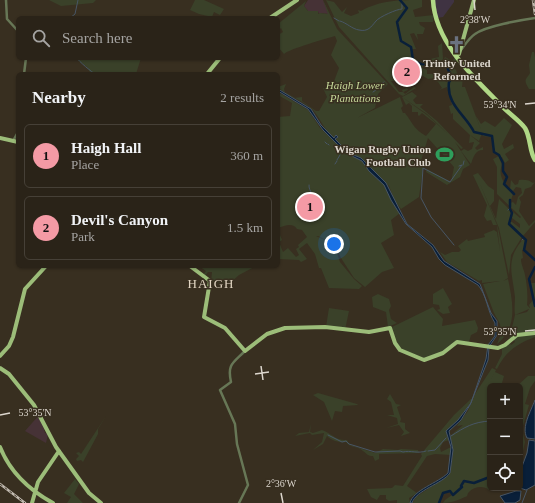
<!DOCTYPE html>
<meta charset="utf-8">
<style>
:root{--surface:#2a2318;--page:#322b21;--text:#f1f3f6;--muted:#a5a4a2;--line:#464037;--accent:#f49aa5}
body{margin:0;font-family:Georgia,serif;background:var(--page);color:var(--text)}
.controls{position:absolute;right:12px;bottom:12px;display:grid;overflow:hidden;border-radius:6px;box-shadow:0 1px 3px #0004}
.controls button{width:36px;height:36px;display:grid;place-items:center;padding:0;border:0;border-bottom:1px solid var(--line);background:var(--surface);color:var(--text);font:20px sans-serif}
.you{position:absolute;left:334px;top:244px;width:14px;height:14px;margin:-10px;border:3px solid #fff;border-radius:50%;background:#1a73e8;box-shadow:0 0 0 6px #1a73e833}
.badge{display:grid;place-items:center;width:26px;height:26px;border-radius:50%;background:var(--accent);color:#111;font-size:13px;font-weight:700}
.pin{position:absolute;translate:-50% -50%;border:2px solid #fff;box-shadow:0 1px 4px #0006}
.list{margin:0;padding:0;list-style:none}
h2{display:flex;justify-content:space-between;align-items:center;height:52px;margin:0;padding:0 16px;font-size:17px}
h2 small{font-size:13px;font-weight:400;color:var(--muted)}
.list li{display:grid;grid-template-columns:26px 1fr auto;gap:12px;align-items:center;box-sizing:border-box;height:64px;margin:0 8px 8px;padding:0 8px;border:1px solid var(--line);border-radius:6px}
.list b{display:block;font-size:15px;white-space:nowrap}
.list p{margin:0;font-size:13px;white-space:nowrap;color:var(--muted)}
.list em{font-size:13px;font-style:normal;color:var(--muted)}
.icon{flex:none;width:22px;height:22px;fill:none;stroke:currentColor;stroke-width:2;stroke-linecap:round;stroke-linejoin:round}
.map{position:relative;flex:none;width:535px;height:503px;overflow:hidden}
.search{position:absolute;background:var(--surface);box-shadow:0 1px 3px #0004;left:16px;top:16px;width:264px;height:44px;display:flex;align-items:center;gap:10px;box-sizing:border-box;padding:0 14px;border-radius:6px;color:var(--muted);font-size:15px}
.panel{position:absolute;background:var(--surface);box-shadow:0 1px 3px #0004;left:16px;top:72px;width:264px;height:196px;border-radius:6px}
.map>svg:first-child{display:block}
.education{fill:#463236}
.medical{fill:#3f3342}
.green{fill:#3a4129;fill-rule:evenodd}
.water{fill:#091f39;stroke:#485665}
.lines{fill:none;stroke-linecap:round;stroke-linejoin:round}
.stream{stroke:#485665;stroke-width:1}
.river{stroke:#091f39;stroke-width:2.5}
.minor{stroke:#677756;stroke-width:2.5}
.major{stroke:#9cbd79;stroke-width:4}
.highway{stroke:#b0d886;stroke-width:4.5}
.rail-casing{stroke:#c2bbb1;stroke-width:2.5}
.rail{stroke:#382f20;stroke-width:1;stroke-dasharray:3;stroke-linecap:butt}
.ticks{fill:none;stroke:#dcd6cd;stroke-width:1.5}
.labels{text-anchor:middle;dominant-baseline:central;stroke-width:3;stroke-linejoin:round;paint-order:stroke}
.poi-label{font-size:11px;font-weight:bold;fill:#dcd6cd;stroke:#382f20}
.park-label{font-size:11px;font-style:italic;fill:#c6d899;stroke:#382f20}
.quarter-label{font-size:13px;letter-spacing:1px;fill:#e1d5c2;stroke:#382f20}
.ticks-label{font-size:10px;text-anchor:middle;fill:#dcd6cd;stroke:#382f20;stroke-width:3;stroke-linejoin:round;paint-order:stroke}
</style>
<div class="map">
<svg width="535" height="503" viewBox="0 0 535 503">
<rect width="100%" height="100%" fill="#382f20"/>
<path class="education" d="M308,0H323L329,14L320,13L319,14L318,11H308L304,6Z
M40,414L46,429L44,430L45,433L48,434L46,443L25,431Z"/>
<path class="medical" d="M434,0H454V2L443,17L437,18Z"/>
<path class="green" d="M49,0H96L93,3L61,6Z
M195,0H204L224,9L220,15L214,12L212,17L199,14L190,10Z
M323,0L337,29L388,84L378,94L375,108L357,118L400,97L403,106L401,108L403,113H405C414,125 413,128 426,136L436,124L422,113L419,116L418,115V112H412V106L409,103L406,105L402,97L427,115L448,134L427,114L402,97L412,92L417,96L413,100L416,104H423L420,107L437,121L463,148L461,149L455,142L470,165L463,169L460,177L447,185L426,172L427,169L423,168L419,197L401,209L395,201L389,186L369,167C365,158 356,157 348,151C344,148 340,144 336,139L338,137L336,135L334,137C323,129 321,119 313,110C304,101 289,96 278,88V87L286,84L284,89L285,93L294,98L302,97V101L316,111H319L327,97L323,88L326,89L333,84L339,68L331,55L337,41L335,36C328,38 289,49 284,54L278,47V35L283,32L281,28L278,31V24L306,1L304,6L308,11H318V14L320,13L328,14ZM428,138L454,167L451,182L423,167H419Z
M326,0L334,2L342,12L347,7L344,13L351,16L359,13L358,10L361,11C381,0 398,0 422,0V7L413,10L415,17L434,15L433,22H419L420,25L425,28L423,34H417L418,40L414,33L410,34L416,49H412L414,58L422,64L427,62L430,59L439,57L438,46L442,43L443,59L439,64L438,62L429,63L423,66L422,68L427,70V74H435V78L428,79L413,70L406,74L397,72L394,81H391L399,92H403L402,90L407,88L408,90L403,92L405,94L414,87L416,88L403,96L399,94L339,27Z
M532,52H534L535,57V89H529C523,79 526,80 530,73L529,65Z
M456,56L459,60L452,67L456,70L458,76L463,77L462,87H465L482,133L479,141L470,135L480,143L475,148L477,150L483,147V150C475,150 473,158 471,164L461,151L464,149L468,151L472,149L474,142L469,143L470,135L453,119V113L451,114L449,106L452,105L447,87L439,90L442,88L438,82L432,80L436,76V71L442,74L446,82L451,79L447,68L441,64L445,57L452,61Z
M75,58H141L136,74H95V72H90L87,67Z
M278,92L308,110L320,128L343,150L362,161L386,187L391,200L400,213L391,220L394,235L381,243L394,268L382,272L365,287L354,278L341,258L335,245L318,236H316L334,244L340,262L354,279L362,286L359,289L329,288L321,268H319L315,254L307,243L299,249L307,259L301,262L299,260L278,259V236L280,235L282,240L279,242L283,252L288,248L296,257L299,255L296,249L299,247L298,245L307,237L302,230L297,229C292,222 285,226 278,228V117L290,116L292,103L278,95Z
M476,116L481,124L485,121L495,127L504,118L512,125L502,144L504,149L513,144L514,148L505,154L509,160L505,163L502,157H499L502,165C497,177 506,185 513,194L510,203L513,202L516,205L518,197L522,193L521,188L516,187L513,191L510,189L511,180L515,185L518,184L519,180C524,179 530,180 533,183L535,182L531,187L525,189L523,195L519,198L521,202L519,211L529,226L535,220V222L523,236L509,222H512L520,228V224L512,218L513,212L520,218L521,217L497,194V167L493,159L499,156L493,152L492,137L483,136Z
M478,173L488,186L494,190V201L490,206L496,219L499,199L511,211L509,224L522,237L511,255L509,275L499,228L480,184L497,225L498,228L508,278L503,281L508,279C513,302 518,328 497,344L501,334L500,324L494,313L483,284L500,281L482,283V280L479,281L447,262L440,252L445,255L452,252H459L461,250L458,246L467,239L468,241L485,237L484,234L494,230L497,232L500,251L497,225H493L491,220L487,221L484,216L487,205L473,175Z
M524,238L525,241L524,250H522L523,258L521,259C521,265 524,269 525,275C527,285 528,295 527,305L530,308L529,305L533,300L531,283H535V337C517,344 506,351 497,369L495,368L502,354V347L510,343L511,345L515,342L512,338L509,340L515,315L527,312L529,309L515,315C514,308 515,303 515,297C512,271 505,260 524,238Z
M199,266H256L239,275L230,283L211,282L212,272H208L205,276L203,275L206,271Z
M443,288L452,304L448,307L450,313L443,314L437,310L440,309L439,305L433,304V294Z
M378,294L389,299L391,306L389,310L391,319L397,323L388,327L386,312L373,307L372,297Z
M433,307L443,319L442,326L475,320L478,328L477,332L471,335L469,342H455L444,351L423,359C402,350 398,350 392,327Z
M329,308L349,311L345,330L326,327Z
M492,368L496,370L491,380L495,372L504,376L502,383H513V386H490L491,489L489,490C483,485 474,487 469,492C466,495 469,496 465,497C459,500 450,503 443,503L445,500L452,495L449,492L442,495L439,503H413L416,497L450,474L453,453L450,436L463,425L457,426L468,411L475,394Z
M528,376H535V381L530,388L525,404L529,405L522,429L525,442L520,465V386H517Z
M318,393L357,404L358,405L343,406L342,412L335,411L332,421L324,402L313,395Z
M390,394L396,404L401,405L397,407L401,419L400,422L405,423V429L410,433L401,436L404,432L399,425L386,428L398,424L397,418L387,415H394L391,402L387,399Z
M472,398C470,414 452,421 447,435L449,440L443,442L440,448L441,452L451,447V455L435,454L427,456L407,486L417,493L409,498L410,503H397V500L389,501L386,499V495H380L377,500L371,497L367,489L392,488L395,485L403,486L422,456L421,454L454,415Z
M106,416L98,429V434L83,462L81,460L77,461L76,459L79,456L76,453L79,452L81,454Z
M311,424L310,432L313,433L322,430C331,433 336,441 347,440L350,445L375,453L383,449L398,450L401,449L418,450L419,453L379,454V459L375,461L373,456C368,456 367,454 363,451C358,446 350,448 346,442C340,443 332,441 327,436L323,444L313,450L322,442L324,433L312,435L310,433L295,436L299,433L309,432Z
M75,479L79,484L74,494L83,503H67L71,497L64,493Z"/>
<path class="water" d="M278,89L311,109L321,125L334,138L336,135L338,137L335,139L349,153L361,158L386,183L407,224L433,245L444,261L480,284L491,313L497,321V335L489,347L488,360L470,405L461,420L449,431L453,450L450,473C442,484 416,490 412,503H410C413,490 438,483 448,473L451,447L446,431L458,420L471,403L486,359L488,345L495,336V323C487,311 487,295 478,285L445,265L439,259L432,247L406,224L391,200L384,185L369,171L362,161L346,153L323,130L308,109L278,91Z
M535,400V439L527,438C521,427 531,411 535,400Z
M529,440L535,441V485L526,490L520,488V472L527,453Z
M516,491H521L520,500L515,503H505L500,496Z"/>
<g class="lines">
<path class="stream" d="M70,18L75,14L78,0
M334,18L339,21
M340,21C347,23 352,29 359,30C368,32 371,27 376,21C379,17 397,9 402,9V2
M77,58C78,61 93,73 95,74
M379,86L384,82
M373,92L379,88
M371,96V98
M325,142L327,144
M328,144L329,145
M337,160L340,155
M335,164L337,161
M463,165L464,161
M309,185C308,191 316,198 319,204
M508,210L510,208
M522,240L524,238
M454,245L431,217L421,198L423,168L450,182L462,165L459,166
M328,435L342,442L346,441L349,444L375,452L400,451L403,452C410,450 418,454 426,451
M451,436C465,427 473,422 490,421
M428,451L435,450L446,438
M489,478L490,476
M522,503L527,490"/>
<path class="river" d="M400,0L407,8L397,22L401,41L411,47L413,60C424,69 432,60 447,67L452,78L449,82C446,105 466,115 474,132L492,136L494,152L499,155L503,163V171L507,177L504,184L514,194
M510,200V207
M510,209L512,213L509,224L526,240L524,250L535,260
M535,267L529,279L535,306
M439,503L443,493L450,491L453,495L462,487L461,486L464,481L474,483L487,478L490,479"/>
<path class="minor" d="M6,0L7,19L18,31
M461,50C465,45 469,38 475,34C486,26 521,20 535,18
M24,74L26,58
M13,141L18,132
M239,503L248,485L237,444L235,424L220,390L231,382C227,364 233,363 245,351"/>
<path class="major" d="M270,18L297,0
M459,54L474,0
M207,74L220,58
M0,138L18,142
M190,266L210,281L204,317L225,328L245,351L267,334L285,328L325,327L369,332L390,328L395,343L400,350L424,360L443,353L457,342L498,348L505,345L517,335L535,333
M0,356L9,346L13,337L25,289L46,266
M0,368L9,374L34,405L56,447L89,493L101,503
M0,447C10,472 29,490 53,503
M32,503L38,482L59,451"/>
<path class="highway" d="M433,0C435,42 473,77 501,105C508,113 519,120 525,128C531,138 529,151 535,160"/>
<defs>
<path id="rail" d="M533,0L535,14
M0,484L25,503"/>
</defs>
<use href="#rail" class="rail-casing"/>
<use href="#rail" class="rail"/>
</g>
<path class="ticks" d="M474,0L475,10M525,104L535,103M525,331L535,330M261,366L263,380M255,374L269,372M0,415L10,413M281,493L283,503"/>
<defs>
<symbol id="church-bare" viewBox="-9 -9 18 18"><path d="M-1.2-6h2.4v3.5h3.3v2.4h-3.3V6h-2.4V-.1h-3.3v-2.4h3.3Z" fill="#6b7280" stroke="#382f20" stroke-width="2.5" paint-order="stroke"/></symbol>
<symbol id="stadium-bare" viewBox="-9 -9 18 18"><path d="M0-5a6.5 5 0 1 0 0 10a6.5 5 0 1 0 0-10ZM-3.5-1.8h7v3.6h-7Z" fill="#2e9e5b" stroke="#382f20" stroke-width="2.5" paint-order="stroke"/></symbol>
</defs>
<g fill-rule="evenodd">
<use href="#church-bare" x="444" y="32" width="25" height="25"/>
<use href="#stadium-bare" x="432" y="142" width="25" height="25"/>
</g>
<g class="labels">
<g class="poi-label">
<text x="457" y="63">Trinity United<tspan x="457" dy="13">Reformed</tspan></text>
<text x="431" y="149" text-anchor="end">Wigan Rugby Union<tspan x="431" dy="13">Football Club</tspan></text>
</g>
<g class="park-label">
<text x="355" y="85">Haigh Lower<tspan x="355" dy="13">Plantations</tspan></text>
</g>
<g class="quarter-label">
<text x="211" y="283">HAIGH</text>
</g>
</g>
<g class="ticks-label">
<text x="475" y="23">2°38'W</text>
<text x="500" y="108">53°34'N</text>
<text x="500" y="335">53°35'N</text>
<text x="35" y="416">53°35'N</text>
<text x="281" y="487">2°36'W</text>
</g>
</svg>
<div class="controls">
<button>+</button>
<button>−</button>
<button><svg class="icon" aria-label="locate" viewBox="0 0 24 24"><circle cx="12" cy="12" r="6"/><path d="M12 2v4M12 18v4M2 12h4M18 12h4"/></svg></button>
</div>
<div class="you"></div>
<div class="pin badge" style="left:310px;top:207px">1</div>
<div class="pin badge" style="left:407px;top:72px">2</div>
<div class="search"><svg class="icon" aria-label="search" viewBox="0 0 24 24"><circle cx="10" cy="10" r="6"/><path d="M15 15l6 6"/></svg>Search here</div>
<section class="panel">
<h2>Nearby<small>2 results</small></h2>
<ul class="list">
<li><span class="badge">1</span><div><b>Haigh Hall</b><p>Place</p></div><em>360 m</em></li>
<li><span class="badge">2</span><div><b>Devil's Canyon</b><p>Park</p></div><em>1.5 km</em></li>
</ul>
</section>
</div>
